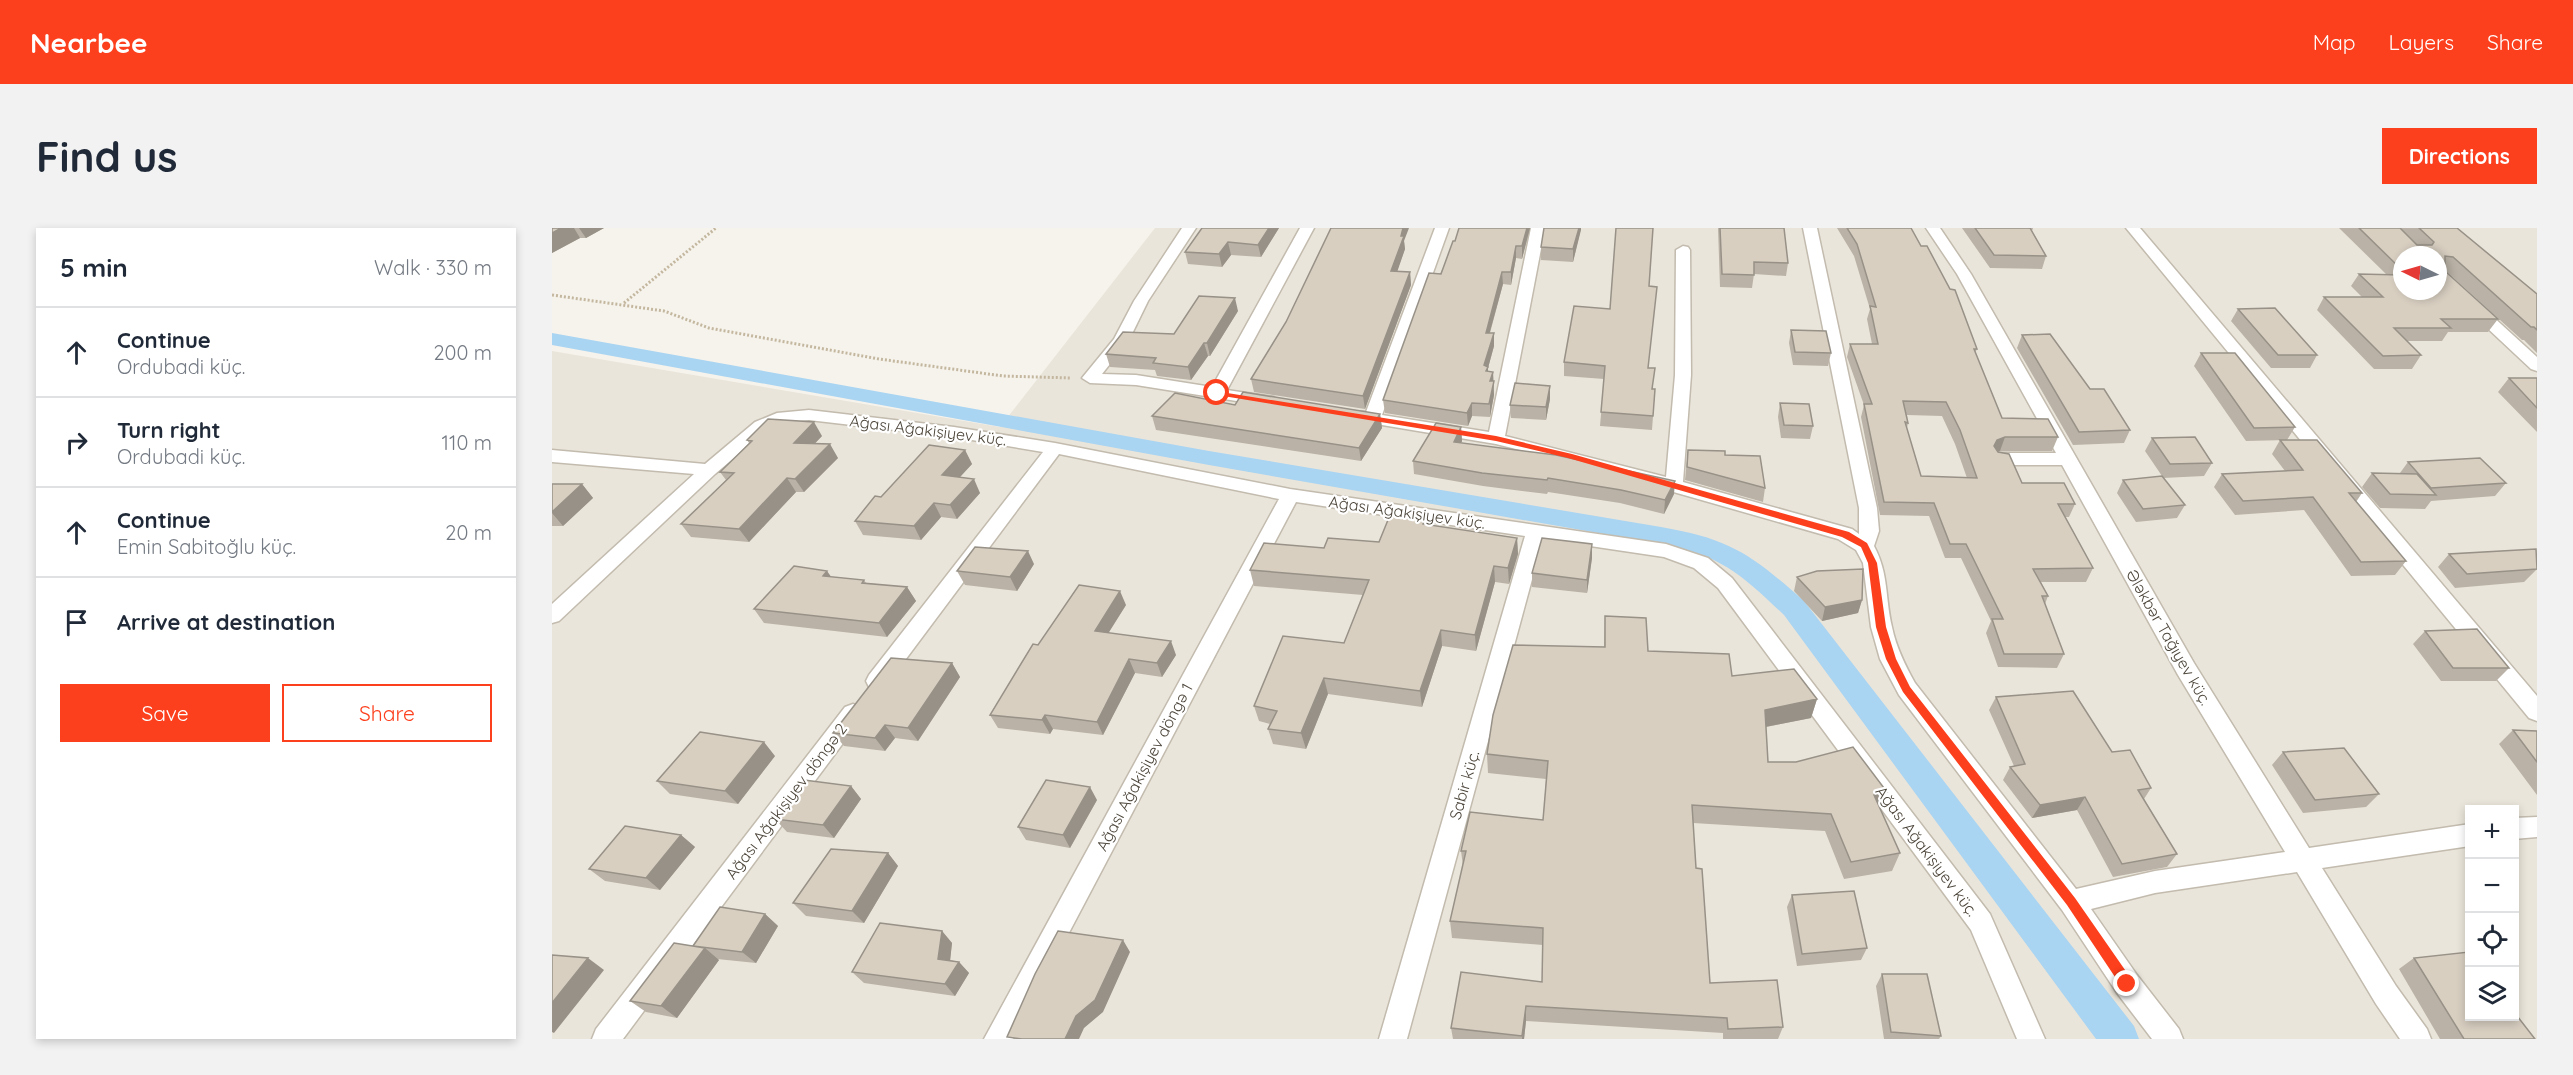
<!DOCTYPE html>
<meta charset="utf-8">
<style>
:root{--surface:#fff;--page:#f2f2f3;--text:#1f2937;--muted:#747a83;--line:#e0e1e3;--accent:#fc3f1d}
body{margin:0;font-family:Quicksand,sans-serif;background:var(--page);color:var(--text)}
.controls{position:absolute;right:18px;bottom:18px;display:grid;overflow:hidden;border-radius:0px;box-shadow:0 3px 9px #0003}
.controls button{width:54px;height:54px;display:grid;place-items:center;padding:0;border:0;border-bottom:2px solid var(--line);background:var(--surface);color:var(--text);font:30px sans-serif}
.compass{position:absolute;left:1841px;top:18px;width:54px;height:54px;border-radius:50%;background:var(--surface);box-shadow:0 3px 9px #0003;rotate:275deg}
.stop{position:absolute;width:18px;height:18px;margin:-14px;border:4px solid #fc3f1d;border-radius:50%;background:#fff}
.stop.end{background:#fc3f1d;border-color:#fff;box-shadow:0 2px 6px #0008}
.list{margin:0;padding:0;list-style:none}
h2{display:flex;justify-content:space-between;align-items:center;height:78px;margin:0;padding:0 24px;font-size:26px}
h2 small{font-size:20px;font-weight:400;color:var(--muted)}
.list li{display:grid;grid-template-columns:39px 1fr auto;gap:18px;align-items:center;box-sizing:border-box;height:90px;padding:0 24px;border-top:2px solid var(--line)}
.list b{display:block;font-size:22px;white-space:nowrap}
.list p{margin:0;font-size:20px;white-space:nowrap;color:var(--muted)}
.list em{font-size:20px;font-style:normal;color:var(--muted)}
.actions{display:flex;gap:12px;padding:18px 24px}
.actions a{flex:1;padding:14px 0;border:2px solid var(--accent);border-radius:0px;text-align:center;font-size:21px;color:var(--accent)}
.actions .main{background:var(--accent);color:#fff}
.icon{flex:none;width:33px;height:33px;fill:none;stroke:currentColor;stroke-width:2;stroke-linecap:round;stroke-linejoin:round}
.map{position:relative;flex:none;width:1985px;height:811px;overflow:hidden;border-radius:0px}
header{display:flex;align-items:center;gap:36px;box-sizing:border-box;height:84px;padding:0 30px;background:var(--accent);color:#fff}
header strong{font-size:28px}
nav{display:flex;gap:33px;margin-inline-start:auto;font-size:21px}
.intro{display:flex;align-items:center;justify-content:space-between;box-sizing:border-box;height:144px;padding:0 36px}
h1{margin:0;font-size:42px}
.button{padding:15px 27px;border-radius:0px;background:var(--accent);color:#fff;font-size:21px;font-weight:700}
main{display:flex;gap:36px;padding:0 36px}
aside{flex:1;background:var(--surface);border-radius:0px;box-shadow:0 3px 9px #0003}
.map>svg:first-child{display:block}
.residential{fill:#eae5da;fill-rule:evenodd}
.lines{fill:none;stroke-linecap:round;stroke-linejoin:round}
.canal{fill:#a9d4f2;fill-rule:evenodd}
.street-casing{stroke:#c2bbae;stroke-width:3}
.path{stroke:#c4b79f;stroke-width:3;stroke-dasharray:2 2;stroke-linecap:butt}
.street{fill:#fff;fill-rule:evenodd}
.wall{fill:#bab2a6;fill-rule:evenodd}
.shaded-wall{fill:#979187}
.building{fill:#d8cfc1;stroke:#979187;stroke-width:1.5;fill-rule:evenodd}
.route{fill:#fc3f1d}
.labels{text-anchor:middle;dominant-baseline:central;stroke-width:4.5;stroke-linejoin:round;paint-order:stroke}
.street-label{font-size:16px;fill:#4b4439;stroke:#fff}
</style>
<header>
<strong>Nearbee</strong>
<nav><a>Map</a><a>Layers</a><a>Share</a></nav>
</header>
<div class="intro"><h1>Find us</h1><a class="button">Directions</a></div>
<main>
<aside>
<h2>5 min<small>Walk · 330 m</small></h2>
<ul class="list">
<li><svg class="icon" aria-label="ahead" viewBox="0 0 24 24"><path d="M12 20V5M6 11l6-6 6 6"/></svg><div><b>Continue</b><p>Ordubadi küç.</p></div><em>200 m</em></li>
<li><svg class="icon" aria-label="right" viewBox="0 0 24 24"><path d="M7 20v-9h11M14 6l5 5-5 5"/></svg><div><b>Turn right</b><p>Ordubadi küç.</p></div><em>110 m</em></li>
<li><svg class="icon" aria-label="ahead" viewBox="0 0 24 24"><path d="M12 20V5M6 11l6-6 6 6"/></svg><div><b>Continue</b><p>Emin Sabitoğlu küç.</p></div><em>20 m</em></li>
<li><svg class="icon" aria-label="arrive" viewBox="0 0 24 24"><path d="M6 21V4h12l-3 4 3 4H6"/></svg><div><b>Arrive at destination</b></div></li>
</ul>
<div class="actions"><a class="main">Save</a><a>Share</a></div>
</aside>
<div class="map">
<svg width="1985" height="811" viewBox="0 0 1985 811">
<rect width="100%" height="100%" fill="#f6f3ec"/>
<path class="residential" d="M603,0H1985V811H0V123L448,199ZM1850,27H1886V63H1850ZM1918,582H1962V788H1918Z"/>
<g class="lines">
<path class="canal" d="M0,105L657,223L1109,299C1179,311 1200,327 1252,373L1582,798L1587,811H1544L1232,387C1190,347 1169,327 1109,316L657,237L0,117Z"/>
<defs>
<path id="street" d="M630,0H644L596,73L577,112L550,146L584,147L660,159L748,0H762L675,162L722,169L724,173L722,177L716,178L584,157L538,155L530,150L562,111L582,73Z
M883,0H897L830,187L937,204L979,0H993L953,208L1114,249L1123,147L1124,22L1131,18L1136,19L1138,22L1139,147L1131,254L1300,301L1307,306V280L1251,0H1265L1325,280L1327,303L1322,318C1337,346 1333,370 1340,399C1344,419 1353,437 1363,455L1524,661L1603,643L1733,624L1626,447L1510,237H1448L1442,235L1439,231L1442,227L1448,225H1504L1405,46L1374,0H1388L1419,46L1642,435L1757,620L1918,596V618L1770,640L1844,758L1875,801L1879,811H1848L1824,776L1745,644L1603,665L1539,681L1585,747L1627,801L1631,811H1600L1565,765L1510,682L1347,467L1328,431L1319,399L1311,335L1304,322L1286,311L1013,233L944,216L794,191L791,187L794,183L814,184Z
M1574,0H1588L1985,468V493L1977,490Z
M1886,42L1891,43L1985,129V143L1979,141L1886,54Z
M257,182L402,199L503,215L738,261L1114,316L1156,330L1180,350L1438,686L1493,811H1465L1419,702L1166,360L1142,340L1112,329L991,311L855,811H827L973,308L744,274L461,811H432L727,271L507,226L333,459L325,461L317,459L314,453L317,447L491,224L402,209L257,192L229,195L215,202L163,246L7,393L0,395V376L142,246L0,234V222L153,236L203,194L225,185Z
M301,476L309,479L312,485L309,491L71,811H40L44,801L293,479Z
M1985,589V609L1962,611V590Z"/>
</defs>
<use href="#street" class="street-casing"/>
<path class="path" d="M0,67L112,83L157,100L327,131L451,148L519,150
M72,75L164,0"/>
<use href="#street" class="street"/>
</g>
<path class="wall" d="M0,0H52L34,10H28L0,25Z
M650,0H727L709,29L679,27L670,39L636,36L633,24Z
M907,0H978L970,31L964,30L959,57L951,56L938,105L942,118L936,140V143L941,144L942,167L938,189L920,188L916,198L833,185L831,172L903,13Z
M992,0H1029L1021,34L989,32V19Z
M1166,0H1232L1236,35L1234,48L1202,46L1200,60L1168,59Z
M1285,0H1359L1425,121L1423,125L1450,190L1506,209L1500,223H1446L1470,255L1523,276L1517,289H1513L1541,340L1534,354H1489L1496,368L1493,376L1512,426L1505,440L1446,439L1434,405L1439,393L1409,330H1393L1377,288L1328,287L1309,189L1312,177L1295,129L1298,116H1320L1315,91L1318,81L1302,28ZM1355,187L1390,188L1403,216L1415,250L1369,248L1355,200L1356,195Z
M1410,0H1481L1480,3L1494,28L1490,41L1438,40Z
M1787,0H1905L1985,66V125L1972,112H1970L1893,42V43L1946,91L1936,104H1896L1890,113H1855L1869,127L1860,141H1822L1765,82L1772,69H1810L1799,58L1807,46H1834ZM1850,27L1886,63H1850Z
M852,13L853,21L845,43L858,44L859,57L813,181L702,164L699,151L734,94Z
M1097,58L1096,140L1101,161H1103L1100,202L1048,198L1052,151L1012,148V134L1058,81Z
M1686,81L1765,127L1758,140H1719L1679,93Z
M686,83L658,128H656L639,152L605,148L603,142L558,139L554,126L622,106Z
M1239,102L1279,125L1276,138L1241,137L1237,115Z
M1470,107L1578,202L1572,215L1521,217L1465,120Z
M1649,125L1743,199L1735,212L1694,213L1642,138Z
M1957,150H1985V204L1946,164Z
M998,171L994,192L959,190L958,177Z
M1228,175L1261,198L1258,211L1229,210L1226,189Z
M683,177L828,186L830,200L809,233L604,202L600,188Z
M909,199L910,213L909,215L1122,266L1112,286L1068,275L996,264L995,266L931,258L862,246L861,233Z
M270,208L262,216L286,230L252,264H244L197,314L139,309L129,296L174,252L168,244L197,215L195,212Z
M1600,210L1660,235L1652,248L1611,250L1633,277L1625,290L1584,294L1565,265L1571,252L1610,248L1593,223Z
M1728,212L1810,265L1804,274L1854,333L1843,347L1799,348L1752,282L1683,287L1662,259L1670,246L1733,243L1720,226Z
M413,222L420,236L407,250L428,265L405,291L389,289L369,312L311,307L303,293L329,269Z
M1136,222L1173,227L1213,260L1211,274L1133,252Z
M1856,234L1954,255L1943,268L1879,273L1873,281L1828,280L1810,259L1820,245H1848Z
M0,256H30L41,270L11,298H0Z
M874,297L965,310L966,326L957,356L943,354L924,423L890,418L870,479L776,466L754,521L721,516L716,501L718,496L707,493L702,478L792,415L811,367L702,358L698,342L772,320L827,314Z
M1040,316V330L1035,365L980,359V345Z
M1897,326L1985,341L1972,354L1903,360L1886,339Z
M482,336L465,363L413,357L405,343Z
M280,349L312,352L314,355L355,359L364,373L335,409L212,395L202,381Z
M1245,349L1310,372L1306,385L1270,393L1242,363Z
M574,377L556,405L624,427L610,449L583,445L551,507L501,501L498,506L446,500L438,487L486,417Z
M1053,388L1096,423L1180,448L1265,471L1259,490L1214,499L1216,534L1328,581L1348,625L1340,643L1292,651L1273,603L1141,595L1144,640L1158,755L1231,799L1226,811H1171V805L974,793L972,811H901L899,800L990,754L991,717L900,710L898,693L911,638L909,623L991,592L994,551L936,545L935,526L1052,419Z
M1873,403L1957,440L1944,453H1889L1861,416Z
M400,435L408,449L366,513L343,510L333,523L292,518L281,505Z
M1444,469L1560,524L1599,560L1592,571L1625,626L1615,639L1561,649L1525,582L1480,590L1451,552L1458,539L1462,538L1437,482Z
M1961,502L1985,503V567L1947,516Z
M1731,524L1827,566L1814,579L1751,585L1720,537Z
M223,528L186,576L118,566L105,553Z
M299,558L309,571L282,610L235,604L223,591Z
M545,572L518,620L474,612L466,599Z
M129,607L143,619L108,662L53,653L37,641Z
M336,625L346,638L312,695L254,688L241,675Z
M1240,667L1315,720L1309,732L1245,738L1235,679Z
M213,686L226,698L204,735L165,731L167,732L125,790L94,784L78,773L142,718Z
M390,703L400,715L398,732L407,734L417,745L403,768L312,755L300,744Z
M1862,730L1983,811H1888L1847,741Z
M1330,746L1389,808L1387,811H1332L1324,758Z"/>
<path class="shaded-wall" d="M9,0H22L28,10L0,25V5Z
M27,0H52L34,10Z
M717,0H727L709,29L706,17Z
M851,0H857L852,13L853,21L841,56L839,43Z
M975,0H978L970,31V18Z
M1027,0H1029V2L1021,34V21Z
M676,14L679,27L670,39L667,26Z
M964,18V30L959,57V44Z
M858,44L859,57L813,181L811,168Z
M950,44L951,56L934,118V105Z
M683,70L686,83L658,128L655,115Z
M942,105V118L936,140V152L932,137Z
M652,115L656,128L639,152L636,139Z
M941,144L942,167L938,189V153Z
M998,158V171L994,192V179Z
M920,175V188L916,198L915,185Z
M828,186L830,200L809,233L807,220Z
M262,194L270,208L250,229L242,215Z
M909,199L910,213L903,228L902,214Z
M1453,209L1448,223L1440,226L1442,218L1445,212Z
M278,216L286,230L252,264L243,251Z
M413,222L420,236L397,261L390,247Z
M235,250L244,264L197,314L187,301Z
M422,251L428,265L405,291L398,277Z
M1123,253L1122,266L1112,286L1113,272Z
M30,256L41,270L11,298L0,285V284Z
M382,275L389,289L369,312L362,298Z
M965,310L966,326L957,356L956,340Z
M1040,316V330L1035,365V352Z
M476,323L482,336L465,363L458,349Z
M942,338L943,354L924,423L923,407Z
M275,343L285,357L271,348Z
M355,359L364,373L335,409L327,395Z
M568,363L574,377L549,417L543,403Z
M1310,372L1306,385L1270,393L1273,379Z
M889,402L890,418L870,479L868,463Z
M619,413L624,427L610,449L605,435Z
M577,431L583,445L551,507L545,494Z
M400,435L408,449L366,513L356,500Z
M772,450L776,466L754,521L749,505Z
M1265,471L1259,490L1208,500L1213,482Z
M493,487L501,501L498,506L490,492Z
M333,497L343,510L333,523L323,510Z
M212,514L223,528L186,576L173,563Z
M299,558L309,571L282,610L271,597Z
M538,559L545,572L518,620L511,607Z
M1335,564L1328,582L1322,567Z
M1533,569L1525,582L1480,590L1488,577Z
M129,607L143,619L108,662L94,650Z
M336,625L346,638L312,695L300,683Z
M213,686L226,698L204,735L190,724Z
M390,703L400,715L397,743L386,731Z
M571,712L578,724L551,784L532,800L527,811H513L524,788Z
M153,720L167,732L125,790L109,778Z
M36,730L52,742L2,805L0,804V775Z
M407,734L417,745L403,768L393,756Z
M974,778V793L972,811H970Z"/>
<path class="building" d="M0,0H9L0,5Z
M650,0H717L706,17L676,14L667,26L633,24Z
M779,0H851L849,8H852L839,43L858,44L811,168L699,151L734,94Z
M907,0H975L970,18H964L959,44H950L934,105H942L932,137L936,139L934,143L941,144L938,153H942L937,176L920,175L915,185L831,172L877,45L889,46L901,13H903Z
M992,0H1027L1021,21L989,19Z
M1064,0H1101L1097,58L1105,59L1096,140H1103L1100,161H1103L1101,188L1049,184L1053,138L1012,134L1022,78L1058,81Z
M1168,0H1232L1236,35L1202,34V47L1170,46Z
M1295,0H1359L1369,18H1375L1398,61L1403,62L1425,121H1422L1450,190L1496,191L1506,209H1453L1445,212L1442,218L1446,224L1457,226L1470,255H1512L1523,276H1506L1541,340L1481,341L1496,368H1490L1512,426H1452L1440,391H1451L1414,316H1398L1382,275L1332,274L1312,176H1320L1298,116H1326L1318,78L1324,79L1305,16ZM1351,173L1394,174L1408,202L1425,250L1369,248L1353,194L1356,195Z
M1423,0H1478L1494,28L1442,27Z
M1807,0H1848L1865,17H1880L1882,14L1867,0H1905L1985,66V102L1982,99H1979L1901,29L1893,28V43L1946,91H1889L1899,100H1842L1869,127L1831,128L1772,69H1831L1807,46L1850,47V63H1886V27H1850V42Z
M647,68L683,70L655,115H652L636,139L601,135L604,130L554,126L571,104L622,106Z
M1723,80L1765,127H1726L1686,81Z
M1239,102L1274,103L1279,125L1243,124Z
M1498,106L1538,161H1552L1578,202L1527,204L1470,107Z
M1649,125H1683L1743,199L1702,200Z
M1957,150H1985V180Z
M963,155L998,158L994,179L958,177Z
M691,164L828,186L807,220L600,188L623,165L683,177Z
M1228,175L1257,176L1261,198L1232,197Z
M216,191L262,194L242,215L278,216L243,251L235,250L187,301L129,296L182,245L168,244L200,213L195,212Z
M884,195L909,199L902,214L1004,227L1123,253L1113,272L1069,262L996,250L995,252L930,245L861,233Z
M1643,209L1660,235L1618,236L1600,210Z
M1728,212H1765L1810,265H1797L1854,333L1809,334L1761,269L1691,273L1670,246L1751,242Z
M377,217L413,222L390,247L422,251L398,277L382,275L362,298L303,293L323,268L329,269Z
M1136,222L1173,223V227L1208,228L1213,260L1135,239Z
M1928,230L1954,255L1879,260L1856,234Z
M1820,245L1865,246L1884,267L1838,266Z
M1610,248L1633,277L1591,281L1571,252Z
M0,256H30L0,284Z
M838,287L873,291L871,296L965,310L956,340L942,338L923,407L889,402L868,463L772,450L749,505L716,501L725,483L702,478L731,408L792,415L817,352L698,342L712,315L772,320L776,310L827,314Z
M990,310L1040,316L1035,352L980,345Z
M423,319L476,323L458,349L405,343Z
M1984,321L1985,341L1915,346L1897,326Z
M242,338L275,343L271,348L312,352L310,355L355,359L327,395L202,381Z
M1311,341L1310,372L1273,379L1245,349L1265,343Z
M527,357L568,363L543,403L619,413L605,435L577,431L545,494L493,487L490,492L438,487L481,416L486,417Z
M1053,388L1094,390L1096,423L1177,426L1180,448L1242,441L1265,471L1213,482L1216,534H1244L1301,519L1335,564L1322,567L1348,625L1299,634L1279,586L1140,577L1144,640L1150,641L1158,755L1225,752L1231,799L1176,801L1175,790L974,778L970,808L899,800L909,744L990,754L991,700L898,693L914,623H909L918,584L991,592L996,533L935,526L941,487L961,417L1053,419Z
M1925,401L1957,440H1901L1873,403Z
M339,430L400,435L356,500L333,497L323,510L281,505Z
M1521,463L1560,524L1578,522L1599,560L1586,562L1625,626L1570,636L1533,569L1488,577L1458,539L1473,536L1444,469Z
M1961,502L1985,503V534Z
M148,504L212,514L173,563L105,553Z
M1792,520L1827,566L1763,572L1731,524Z
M252,552L299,558L271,597L223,591Z
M494,552L538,559L511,607L466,599Z
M73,598L129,607L94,650L37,641Z
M279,621L336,625L300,683L241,675Z
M1302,663L1315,720L1250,726L1240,667Z
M168,679L213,686L190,724L141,718Z
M328,695L390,703L386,731L407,734L393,756L300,744Z
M506,703L571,712L543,772L524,788L513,811H470L455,809L483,746Z
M122,715L153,720L109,778L78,773Z
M1917,724V789H1962V784L1983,811H1912L1862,730Z
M0,727L36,730L0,775Z
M1330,746H1375L1389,808L1339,804Z"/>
<path class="route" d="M663,163L944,208L1020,226L1297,304L1315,315L1325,335L1334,399L1344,431L1358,459L1523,670L1580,752L1582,756L1580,761H1571L1515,677L1351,464L1334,431L1324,399L1316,335L1309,319L1290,309L1016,230L944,213L665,167H663Z"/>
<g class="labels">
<g class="street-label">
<text transform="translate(376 202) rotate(7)">Ağası Ağakişiyev küç.</text>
<text transform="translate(855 284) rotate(8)">Ağası Ağakişiyev küç.</text>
<text transform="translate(1617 409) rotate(60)">Ələkbər Tağıyev küç.</text>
<text transform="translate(592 539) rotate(-62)">Ağası Ağakişiyev döngə 1</text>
<text transform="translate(912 557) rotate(-74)">Sabir küç.</text>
<text transform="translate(234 573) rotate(-53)">Ağası Ağakişiyev döngə 2</text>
<text transform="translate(1375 623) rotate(53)">Ağası Ağakişiyev küç.</text>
</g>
</g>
</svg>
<div class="controls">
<button>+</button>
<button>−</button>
<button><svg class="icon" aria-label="locate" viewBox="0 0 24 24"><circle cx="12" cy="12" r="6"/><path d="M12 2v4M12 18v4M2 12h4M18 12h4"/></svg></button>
<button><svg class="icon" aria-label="layers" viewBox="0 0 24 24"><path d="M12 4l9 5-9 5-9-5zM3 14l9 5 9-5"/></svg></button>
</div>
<svg class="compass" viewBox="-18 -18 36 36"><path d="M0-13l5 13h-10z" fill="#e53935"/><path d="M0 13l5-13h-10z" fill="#747a83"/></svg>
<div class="stop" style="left:665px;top:165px"></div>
<div class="stop end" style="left:1575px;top:756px"></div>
</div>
</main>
